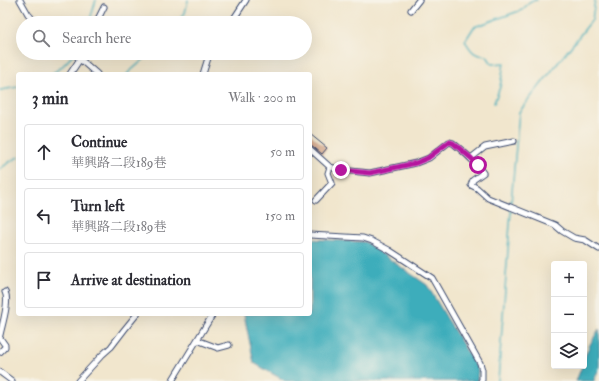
<!DOCTYPE html>
<meta charset="utf-8">
<style>
:root{--surface:#fff;--page:#f2f2f3;--text:#2b2b33;--muted:#7c7c81;--line:#e1e1e2}
body{margin:0;font-family:"IM FELL Double Pica","Noto Serif TC",serif;background:var(--page);color:var(--text)}
.controls{position:absolute;right:12px;bottom:12px;display:grid;overflow:hidden;border-radius:4px;box-shadow:0 4px 16px #0002}
.controls button{width:36px;height:36px;display:grid;place-items:center;padding:0;border:0;border-bottom:1px solid var(--line);background:var(--surface);color:var(--text);font:20px sans-serif}
.stop{position:absolute;width:12px;height:12px;margin:-9px;border:3px solid #b5179e;border-radius:50%;background:#fff}
.stop.end{background:#b5179e;border-color:#fff;box-shadow:0 1px 4px #0008}
.list{margin:0;padding:0;list-style:none}
h2{display:flex;justify-content:space-between;align-items:center;height:52px;margin:0;padding:0 16px;font-size:17px}
h2 small{font-size:13px;font-weight:400;color:var(--muted)}
.list li{display:grid;grid-template-columns:26px 1fr auto;gap:12px;align-items:center;box-sizing:border-box;height:56px;margin:0 8px 8px;padding:0 8px;border:1px solid var(--line);border-radius:4px}
.list b{display:block;font-size:15px;white-space:nowrap}
.list p{margin:0;font-size:13px;white-space:nowrap;color:var(--muted)}
.list em{font-size:13px;font-style:normal;color:var(--muted)}
.icon{flex:none;width:22px;height:22px;fill:none;stroke:currentColor;stroke-width:2;stroke-linecap:round;stroke-linejoin:round}
.map{position:relative;flex:none;width:599px;height:381px;overflow:hidden}
.search{position:absolute;background:var(--surface);box-shadow:0 4px 16px #0002;left:16px;top:16px;width:296px;height:44px;display:flex;align-items:center;gap:10px;box-sizing:border-box;padding:0 14px;border-radius:22px;color:var(--muted);font-size:15px}
.panel{position:absolute;background:var(--surface);box-shadow:0 4px 16px #0002;left:16px;top:72px;width:296px;height:244px;border-radius:4px}
.map>svg:first-child{display:block}
.water{fill:#3eadbb;stroke:#2c6e8c}
.lines{fill:none;stroke-linecap:round;stroke-linejoin:round}
.stream{stroke:#3eadbb;stroke-width:1.5}
.building{fill:#d09e7f}
.minor-casing{stroke:#3b4a6f;stroke-width:7}
.minor{stroke:#fff;stroke-width:5}
.route{stroke:#b5179e;stroke-width:5}
</style>
<div class="map">
<svg width="599" height="381" viewBox="0 0 599 381">
<rect width="100%" height="100%" fill="#f7f3e8"/>
<filter id="ink" filterUnits="userSpaceOnUse"><feTurbulence type="fractalNoise" baseFrequency=".025" numOctaves="2"/><feDisplacementMap in="SourceGraphic" scale="8" xChannelSelector="R" yChannelSelector="G"/><feConvolveMatrix kernelMatrix="1 2 1 2 8 2 1 2 1" color-interpolation-filters="sRGB"/></filter>
<filter id="wash" filterUnits="userSpaceOnUse"><feTurbulence type="fractalNoise" baseFrequency=".012" numOctaves="4" result="noise"/><feDisplacementMap in="SourceGraphic" scale="16" xChannelSelector="R" yChannelSelector="G"/><feGaussianBlur stdDeviation="0.9" result="paint"/><feColorMatrix in="noise" values="0 0 0 0 0 0 0 0 0 0 0 0 0 0 0 0 0 1.4 0 .05"/><feComposite in="paint" operator="in"/></filter>
<g filter="url(#wash)">
<rect width="100%" height="100%" fill="#f1e6cd"/>
<path class="water" d="M310,239L365,242L427,285L478,370L477,381H285L254,363L244,314H310Z
M599,329V368L594,381H576L582,366H584C584,352 592,341 599,329Z"/>
<g class="lines">
<path class="stream" d="M89,23L96,0
M176,23L185,13L188,0
M51,74C60,69 67,63 73,54
M127,74L151,53
M0,90H1L18,87
M494,103L500,87L504,63L492,64L487,56C473,55 472,52 465,41L474,27L522,10L531,1L537,0
M0,169L8,163L18,157
M511,203L519,112L592,20L595,0
M498,381L511,211"/>
</g>
<g id="blocks">
<path class="building" d="M310,134L327,148L322,154L310,144Z"/>
</g>
</g>
<g filter="url(#ink)">
<use href="#blocks" fill-opacity="0" stroke="#3b4a6f" stroke-width="1"/>
<g class="lines">
<defs>
<path id="minor" d="M20,0L28,14L36,23
M411,10L419,0
M96,23L104,7
M231,23L246,0
M73,53L97,74
M70,74L84,53
M203,74L208,58L211,53
M310,149L330,167L341,170L370,173L416,163L429,158L449,142L453,143C464,152 475,161 483,173L473,180L471,185L477,188L488,198L555,225L562,231L574,238L585,240L599,249
M471,158L485,147L514,141
M316,200L332,183L328,173L330,167
M310,235L363,238L372,241L389,250L432,278L480,363L482,370V380L481,381
M0,335C2,325 10,301 5,292
M0,338L5,345V347L0,352
M197,340L218,348L229,345
M0,372L12,381
M78,381L102,355L111,347L124,330L137,314
M172,381L213,314"/>
</defs>
<use href="#minor" class="minor-casing"/>
<use href="#minor" class="minor"/>
</g>
</g>
<g class="lines" filter="url(#ink)">
<path class="route" d="M341,170L370,173L416,163L428,158L449,142L453,143L471,158L478,165"/>
</g>
</svg>
<div class="controls">
<button>+</button>
<button>−</button>
<button><svg class="icon" aria-label="layers" viewBox="0 0 24 24"><path d="M12 4l9 5-9 5-9-5zM3 14l9 5 9-5"/></svg></button>
</div>
<div class="stop" style="left:478px;top:165px"></div>
<div class="stop end" style="left:341px;top:170px"></div>
<div class="search"><svg class="icon" aria-label="search" viewBox="0 0 24 24"><circle cx="10" cy="10" r="6"/><path d="M15 15l6 6"/></svg>Search here</div>
<section class="panel">
<h2>3 min<small>Walk · 200 m</small></h2>
<ul class="list">
<li><svg class="icon" aria-label="ahead" viewBox="0 0 24 24"><path d="M12 20V5M6 11l6-6 6 6"/></svg><div><b>Continue</b><p>華興路二段189巷</p></div><em>50 m</em></li>
<li><svg class="icon" aria-label="left" viewBox="0 0 24 24"><path d="M17 20v-9H6M10 6l-5 5 5 5"/></svg><div><b>Turn left</b><p>華興路二段189巷</p></div><em>150 m</em></li>
<li><svg class="icon" aria-label="arrive" viewBox="0 0 24 24"><path d="M6 21V4h12l-3 4 3 4H6"/></svg><div><b>Arrive at destination</b></div></li>
</ul>
</section>
</div>
